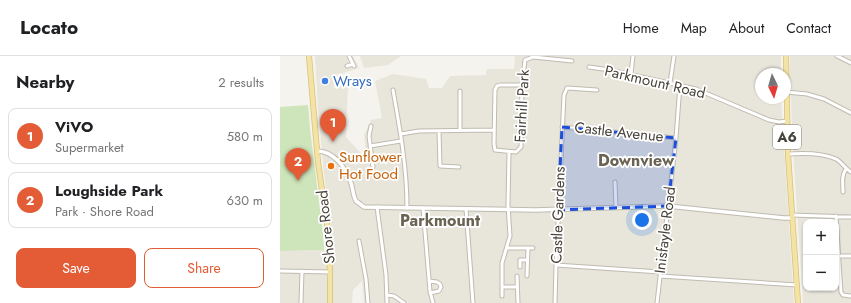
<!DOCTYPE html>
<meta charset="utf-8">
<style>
:root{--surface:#fff;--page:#f2f2f2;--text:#202124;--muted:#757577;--line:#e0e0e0;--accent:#e35c35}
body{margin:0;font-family:Jost,sans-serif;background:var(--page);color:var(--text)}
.controls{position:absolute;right:12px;bottom:12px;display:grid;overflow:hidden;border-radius:8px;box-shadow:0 1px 3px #0004}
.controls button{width:36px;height:36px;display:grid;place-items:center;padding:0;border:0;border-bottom:1px solid var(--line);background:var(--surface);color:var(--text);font:20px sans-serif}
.compass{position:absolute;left:475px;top:12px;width:36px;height:36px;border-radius:50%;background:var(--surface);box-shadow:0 1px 3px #0004;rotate:175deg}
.you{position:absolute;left:362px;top:164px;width:14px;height:14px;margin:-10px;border:3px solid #fff;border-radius:50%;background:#1a73e8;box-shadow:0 0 0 6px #1a73e833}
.badge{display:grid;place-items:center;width:26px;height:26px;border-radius:50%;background:var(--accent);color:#fff;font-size:13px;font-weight:700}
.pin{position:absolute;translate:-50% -33px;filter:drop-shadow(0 1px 2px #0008)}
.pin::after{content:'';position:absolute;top:21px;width:14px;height:12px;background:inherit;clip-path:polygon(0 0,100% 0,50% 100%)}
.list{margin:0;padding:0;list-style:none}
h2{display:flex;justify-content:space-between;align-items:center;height:52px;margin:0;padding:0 16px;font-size:17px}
h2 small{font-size:13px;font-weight:400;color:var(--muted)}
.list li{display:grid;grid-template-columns:26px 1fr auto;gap:12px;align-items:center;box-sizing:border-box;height:56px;margin:0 8px 8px;padding:0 8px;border:1px solid var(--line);border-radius:8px}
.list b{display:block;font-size:15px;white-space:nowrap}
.list p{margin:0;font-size:13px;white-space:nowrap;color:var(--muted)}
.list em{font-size:13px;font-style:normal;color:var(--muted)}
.actions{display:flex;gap:8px;padding:12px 16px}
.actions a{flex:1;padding:9px 0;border:1px solid var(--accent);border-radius:8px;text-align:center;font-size:14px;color:var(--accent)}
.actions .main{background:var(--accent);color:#fff}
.map{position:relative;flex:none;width:571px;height:247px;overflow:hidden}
header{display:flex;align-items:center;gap:24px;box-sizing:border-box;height:56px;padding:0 20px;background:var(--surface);border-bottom:1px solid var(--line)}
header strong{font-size:19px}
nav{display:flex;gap:22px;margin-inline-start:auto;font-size:14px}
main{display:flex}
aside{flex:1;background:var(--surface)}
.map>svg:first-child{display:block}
.residential{fill:#e8e5db;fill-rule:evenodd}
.green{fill:#cee4ba}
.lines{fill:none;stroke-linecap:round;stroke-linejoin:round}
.minor-casing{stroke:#bfbbb0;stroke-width:5}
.tertiary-casing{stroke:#bfbbb0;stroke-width:5.5}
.primary-casing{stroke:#d8c277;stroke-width:6}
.minor{stroke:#fff;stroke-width:3}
.tertiary{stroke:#fff;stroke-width:3.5}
.primary{stroke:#f4e3a6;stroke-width:4.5}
.marked{fill:#1d4ed8;fill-opacity:0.2;stroke:#1d4ed8;stroke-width:3;stroke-dasharray:8 5;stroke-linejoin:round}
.shop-dot{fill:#3f7fe0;stroke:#fff;stroke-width:1.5}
.food-dot{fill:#e8710a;stroke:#fff;stroke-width:1.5}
.labels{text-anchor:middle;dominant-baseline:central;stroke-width:3.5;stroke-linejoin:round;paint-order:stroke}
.shield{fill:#fff;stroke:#807c76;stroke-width:1}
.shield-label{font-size:14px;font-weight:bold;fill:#49443b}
.shop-label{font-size:15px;fill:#366cbe;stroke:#fff;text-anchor:start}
.street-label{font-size:15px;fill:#49443b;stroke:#fff}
.food-label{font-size:15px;fill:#c56008;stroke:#fff;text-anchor:start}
.neighbourhood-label{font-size:16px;font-weight:bold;fill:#6a6353;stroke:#fff}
</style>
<header>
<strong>Locato</strong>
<nav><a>Home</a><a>Map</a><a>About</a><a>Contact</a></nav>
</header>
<main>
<aside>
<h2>Nearby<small>2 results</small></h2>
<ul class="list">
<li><span class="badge">1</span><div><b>ViVO</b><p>Supermarket</p></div><em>580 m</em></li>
<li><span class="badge">2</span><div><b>Loughside Park</b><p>Park · Shore Road</p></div><em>630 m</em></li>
</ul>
<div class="actions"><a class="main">Save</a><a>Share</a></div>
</aside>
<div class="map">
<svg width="571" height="247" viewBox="0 0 571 247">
<rect width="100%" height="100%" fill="#f5f3ed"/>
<path class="residential" d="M35,0H73L79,12L60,18L52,19L54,32L68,30L66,81L87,104L84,79L91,64L102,62L95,25L113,18L146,23L149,32H162L170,20L206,19L207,13H234L235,0H501V18H481V42H501L514,247H84L82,225L73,234L72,247H0V195L54,194L44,118L38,52Z
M80,0H121L108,9L84,12Z
M510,0H571V247H523L513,94L510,22ZM526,166H556V232H526Z"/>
<path class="green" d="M28,49L30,73L43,178L44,194L0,195V51Z"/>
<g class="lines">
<defs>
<path id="minor" d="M69,0L74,10
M557,0L571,7
M67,10L73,8
M309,11L330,14L416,33L489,64L499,66L507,65
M351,18L353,0
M390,27L394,0
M242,29H220L217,30L215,34L214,88L215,94L236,96L241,91L242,29L245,4L253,1L292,5
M113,34C120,73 127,112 127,152
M180,35V74
M506,36L527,38L544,43L571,57
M91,70L89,80L93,111
M282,71L396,82
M159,75L160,110L179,111
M121,78L139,75L214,74
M90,90L121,85
M508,98C523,97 543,97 556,103C562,106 565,113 571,116
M335,126L336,152
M563,136C563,128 561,120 566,113
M97,151L106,219L107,247
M143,152L150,235L153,247
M186,153L193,247
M512,159L571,161
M556,160L561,236L563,239L571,240
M79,185L86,223L88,247
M228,192H253
M559,200H571
M276,209L380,216
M240,211V204H247
M0,215L50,216
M237,220L238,247
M247,220L248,192
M380,220L517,229
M149,225L157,226L160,228L161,231L159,235L150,237
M222,231H237
M107,239L114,240L124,247
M222,240V207L230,180L228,149L229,96
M21,247L22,215
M275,247L276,209L284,39L287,32L317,34
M377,247L396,82L400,29"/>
<path id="tertiary" d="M37,95C54,95 66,112 71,127C73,133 73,140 76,145L84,151L255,154L388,150L504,162H512"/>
<path id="primary" d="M29,0L38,106L48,176L50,216V247
M506,0L508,98L518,247"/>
</defs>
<use href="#minor" class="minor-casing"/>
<use href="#tertiary" class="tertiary-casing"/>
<use href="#primary" class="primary-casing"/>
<use href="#minor" class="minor"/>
<use href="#tertiary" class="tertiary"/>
<use href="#primary" class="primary"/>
</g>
<path class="marked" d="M282,71L396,82L388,150L278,154Z"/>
<circle class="shop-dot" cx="45" cy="25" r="4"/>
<circle class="food-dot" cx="51" cy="110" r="4"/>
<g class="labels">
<rect class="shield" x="493" y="69" width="28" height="24" rx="3"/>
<g class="shield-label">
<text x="507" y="81">A6</text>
</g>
<g class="shop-label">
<text x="53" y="25">Wrays</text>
</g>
<g class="street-label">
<text transform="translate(375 26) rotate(13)">Parkmount Road</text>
<text transform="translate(242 50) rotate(-87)">Fairhill Park</text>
<text transform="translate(339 76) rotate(6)">Castle Avenue</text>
<text transform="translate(278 159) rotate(-88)">Castle Gardens</text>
<text transform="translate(46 171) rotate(-96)">Shore Road</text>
<text transform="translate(385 174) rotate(-83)">Inisfayle Road</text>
</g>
<g class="food-label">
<text x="59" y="101">Sunflower<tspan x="59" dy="17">Hot Food</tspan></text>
</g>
<g class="neighbourhood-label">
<text x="356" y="104">Downview</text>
<text x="160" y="164">Parkmount</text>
</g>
</g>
</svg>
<div class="controls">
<button>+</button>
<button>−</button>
</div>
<svg class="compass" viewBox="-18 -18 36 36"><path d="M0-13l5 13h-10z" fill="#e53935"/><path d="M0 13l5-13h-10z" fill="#757577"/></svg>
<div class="you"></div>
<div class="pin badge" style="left:53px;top:86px">1</div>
<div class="pin badge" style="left:18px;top:125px">2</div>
</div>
</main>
